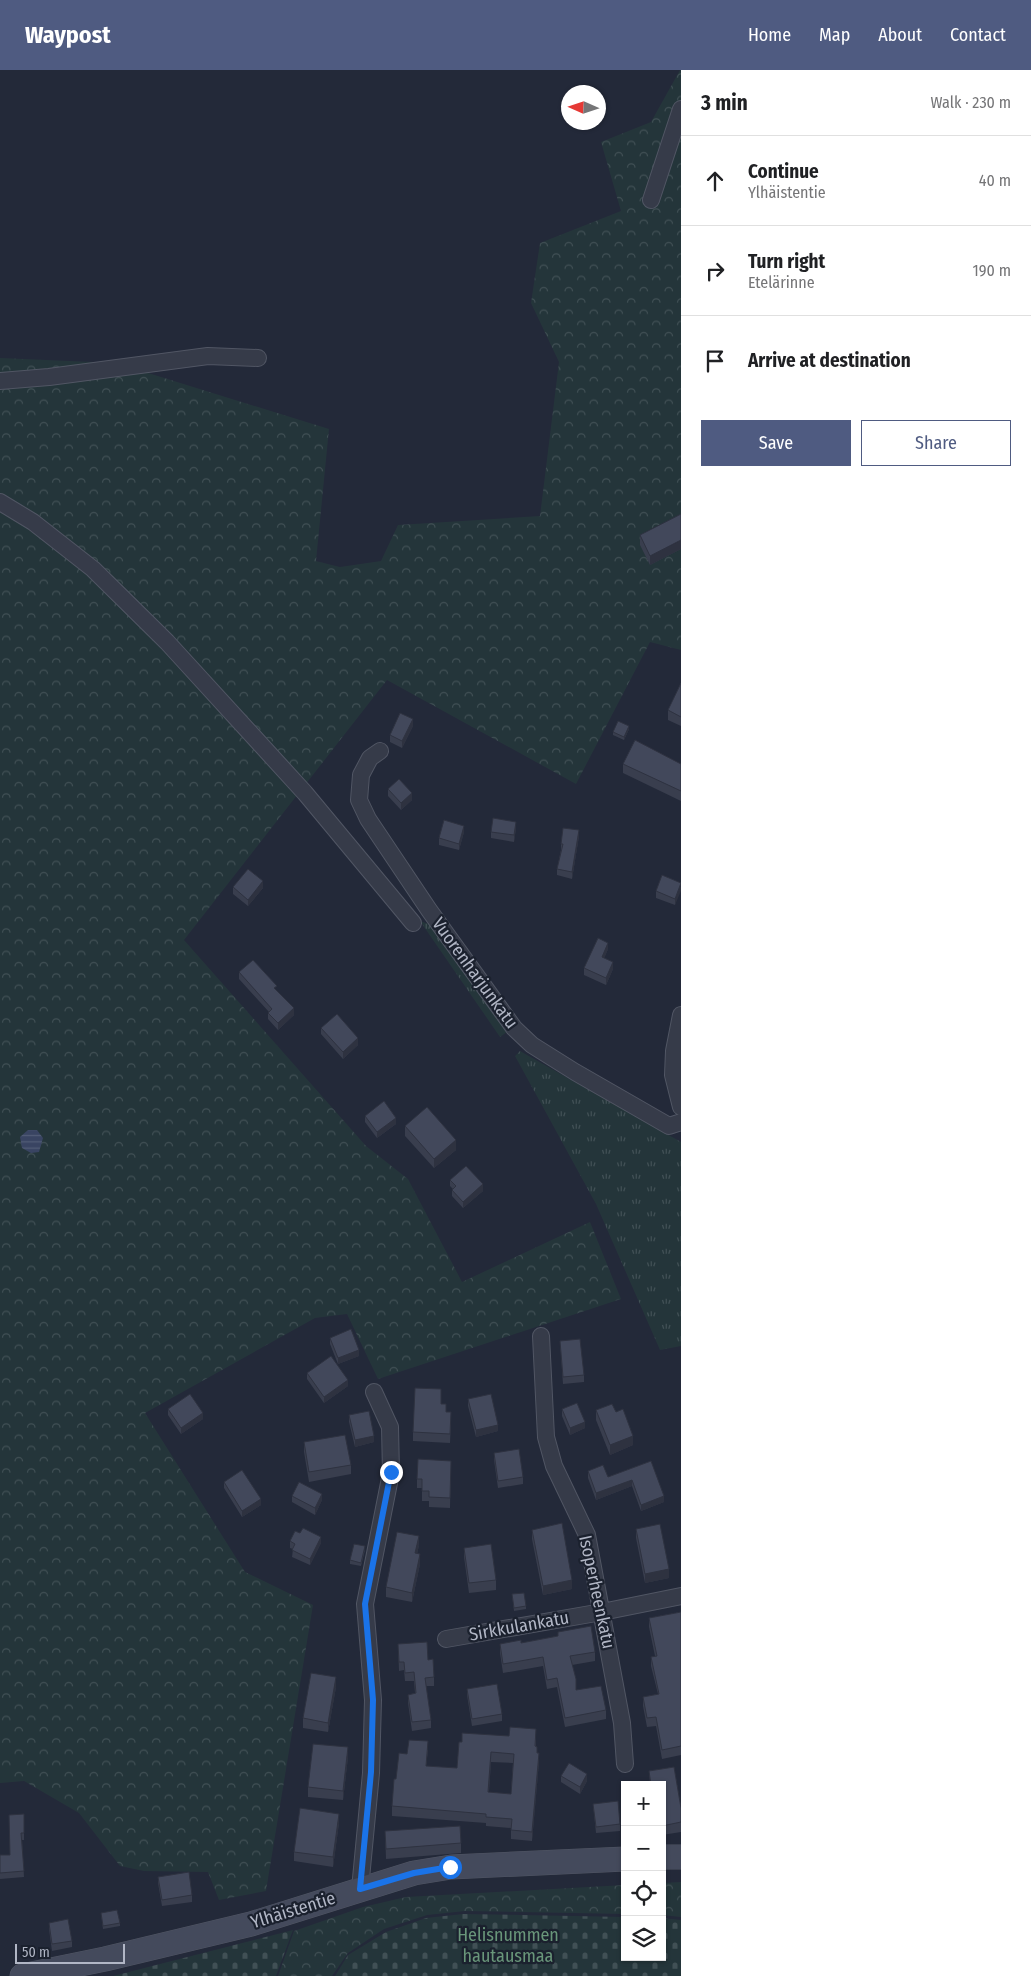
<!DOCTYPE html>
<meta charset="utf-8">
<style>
:root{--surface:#fff;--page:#f6f6f6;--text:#202124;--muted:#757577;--line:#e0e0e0;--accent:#4f5b81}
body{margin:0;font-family:"Fira Sans Condensed",sans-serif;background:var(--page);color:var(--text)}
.controls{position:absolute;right:15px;bottom:15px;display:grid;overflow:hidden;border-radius:0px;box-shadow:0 1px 4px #0004}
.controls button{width:45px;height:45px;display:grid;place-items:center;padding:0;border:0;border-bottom:1px solid var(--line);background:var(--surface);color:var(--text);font:25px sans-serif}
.compass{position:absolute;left:561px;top:15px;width:45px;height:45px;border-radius:50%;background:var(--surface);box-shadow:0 1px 4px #0004;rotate:273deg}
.scale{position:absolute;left:15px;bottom:12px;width:110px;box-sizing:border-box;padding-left:5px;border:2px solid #b1b6c5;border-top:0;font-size:14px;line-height:18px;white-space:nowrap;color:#b1b6c5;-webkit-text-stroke:4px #1b212e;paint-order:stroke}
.stop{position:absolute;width:15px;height:15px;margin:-11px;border:4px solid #1a73e8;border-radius:50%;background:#fff}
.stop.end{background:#1a73e8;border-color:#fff;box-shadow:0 1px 5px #0008}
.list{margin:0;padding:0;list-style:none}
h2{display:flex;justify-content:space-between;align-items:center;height:65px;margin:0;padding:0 20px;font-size:21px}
h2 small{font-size:16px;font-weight:400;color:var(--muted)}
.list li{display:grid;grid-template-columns:32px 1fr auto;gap:15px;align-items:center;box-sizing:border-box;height:90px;padding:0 20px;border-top:1px solid var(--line)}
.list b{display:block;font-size:19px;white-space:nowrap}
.list p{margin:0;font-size:16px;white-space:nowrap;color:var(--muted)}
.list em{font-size:16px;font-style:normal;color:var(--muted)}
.actions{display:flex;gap:10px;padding:15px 20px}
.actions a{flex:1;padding:11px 0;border:1px solid var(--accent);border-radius:0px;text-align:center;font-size:18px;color:var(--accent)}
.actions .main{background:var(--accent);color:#fff}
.icon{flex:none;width:28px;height:28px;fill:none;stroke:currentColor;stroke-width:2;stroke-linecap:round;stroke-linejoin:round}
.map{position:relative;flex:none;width:681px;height:1906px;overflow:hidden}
header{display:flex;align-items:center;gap:30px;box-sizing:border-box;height:70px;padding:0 25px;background:var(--accent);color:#fff}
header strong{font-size:24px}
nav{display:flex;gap:28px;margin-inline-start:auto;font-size:18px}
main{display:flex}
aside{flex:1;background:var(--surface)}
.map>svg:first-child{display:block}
.grass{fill:url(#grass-tufts)}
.forest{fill:url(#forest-crowns)}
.cemetery{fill:url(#cemetery-stones)}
.water{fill:url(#water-rules)}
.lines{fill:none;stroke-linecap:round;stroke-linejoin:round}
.street-casing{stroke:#515664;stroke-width:18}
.secondary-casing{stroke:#515664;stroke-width:25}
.street{stroke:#363b49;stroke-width:16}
.secondary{stroke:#444a5c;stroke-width:24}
.wall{fill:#393e4e;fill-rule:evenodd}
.shaded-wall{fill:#2e3240}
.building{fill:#42485b;stroke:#2e3240;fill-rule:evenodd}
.route{stroke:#1a73e8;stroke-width:6}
.labels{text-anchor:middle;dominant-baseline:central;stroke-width:4.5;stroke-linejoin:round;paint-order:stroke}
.street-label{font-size:18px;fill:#b1b6c5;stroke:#1b212e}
.park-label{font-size:18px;fill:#69967a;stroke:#1b212e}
</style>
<header>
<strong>Waypost</strong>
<nav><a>Home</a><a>Map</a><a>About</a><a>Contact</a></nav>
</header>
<main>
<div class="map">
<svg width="681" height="1906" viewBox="0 0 681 1906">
<defs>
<pattern id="grass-tufts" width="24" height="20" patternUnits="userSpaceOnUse" patternTransform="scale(1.25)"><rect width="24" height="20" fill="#24353a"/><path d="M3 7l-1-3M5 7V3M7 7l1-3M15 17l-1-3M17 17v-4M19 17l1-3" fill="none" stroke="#415055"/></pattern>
<pattern id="forest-crowns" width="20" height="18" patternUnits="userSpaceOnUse" patternTransform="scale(1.25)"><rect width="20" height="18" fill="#24353a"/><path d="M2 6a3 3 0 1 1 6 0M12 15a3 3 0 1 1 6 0" fill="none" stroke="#415055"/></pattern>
<pattern id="cemetery-stones" width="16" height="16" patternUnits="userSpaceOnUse" patternTransform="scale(1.25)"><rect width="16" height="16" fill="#24353a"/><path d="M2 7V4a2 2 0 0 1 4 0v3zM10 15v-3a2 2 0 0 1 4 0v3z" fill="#415055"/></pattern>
<pattern id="water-rules" width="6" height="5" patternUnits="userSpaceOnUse" patternTransform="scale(1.25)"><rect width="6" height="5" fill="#394462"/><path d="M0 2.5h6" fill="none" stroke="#535d77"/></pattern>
</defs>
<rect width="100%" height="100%" fill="#232939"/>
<path class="grass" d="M420,851L432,855L508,961L500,967Z
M520,981L681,1072V1276L660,1280L596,1134L515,986Z"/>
<path class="forest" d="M680,0H681V580L650,572L576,714L387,610L184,870L366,1076L408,1109L462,1212L590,1152L621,1229L378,1309L347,1244L315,1248L145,1343L245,1502L313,1535L266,1821L219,1830L208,1802L144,1801L120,1796L79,1743L24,1711L0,1713V288L116,293L329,359L316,491L340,497L381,491L398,455L540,446L559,292L531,233L540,173L621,141L601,72L651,52Z
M681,1812V1847L662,1845V1813Z
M625,1815V1844L465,1841L427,1845L384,1859L348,1883L332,1906H278L294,1861L363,1837L406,1827Z"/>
<path class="cemetery" d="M463,1844L625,1847V1887H662V1848L681,1850V1906H335L348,1885L386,1862L426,1848Z
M293,1860L276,1906H113Z"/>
<path class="water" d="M28,1060H37L43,1068L39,1082L31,1083L22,1078L20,1067Z"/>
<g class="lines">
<defs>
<path id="street" d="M651,130L681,39
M0,311L49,307L208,286L258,288
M0,432L33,452L93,499L167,572L305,723L413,853
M380,681L370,688L361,705L359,730L368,749L429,840L514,958L532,975L575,1002L669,1056L681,1052
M681,945L674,981L673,1005L681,1037
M541,1266L546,1367L554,1396L587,1465L622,1653L625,1694
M446,1569L602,1542L681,1526
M360,1819L371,1703L373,1630L365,1534L391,1403L390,1357L374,1322"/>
<path id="secondary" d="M662,1787H681
M22,1906L105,1889L251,1854L414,1803L451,1797L625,1789"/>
</defs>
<use href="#street" class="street-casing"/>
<use href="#secondary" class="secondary-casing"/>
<use href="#street" class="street"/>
<use href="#secondary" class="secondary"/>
</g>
<path class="wall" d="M681,444V479L650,495L640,475V465Z
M681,613V656L668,650V640Z
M413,656L402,678L390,672V665Z
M629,659L624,670L613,665V662Z
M623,694H681V731L623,703Z
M388,719L412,730L401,740L388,726Z
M516,758L514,772L491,768V762Z
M464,762L459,780L439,775V768Z
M579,766L572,809L557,805V799L561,780V774Z
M681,813L675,835L656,828V821Z
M233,817L263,818L248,836L233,824Z
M608,879L604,888L613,899L606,915L584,905V898Z
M239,902L277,921L294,945L278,960L268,949V943L269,942L239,909Z
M321,958L358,975L343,989L321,964Z
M365,1046L396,1054L377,1068L365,1052Z
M405,1056L456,1080L434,1098L405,1066Z
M450,1110L483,1121L463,1138L452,1126V1120L453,1119L450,1116Z
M330,1268L359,1286L338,1294L330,1274Z
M560,1271L584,1305V1312L563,1314Z
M307,1303L348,1316L324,1333L307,1309Z
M468,1329L498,1361L476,1367L468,1336Z
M441,1334L451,1351L450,1373L413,1371V1362Z
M168,1339L203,1349L181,1364L168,1345Z
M562,1339L585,1358L570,1365L562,1346Z
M596,1340L616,1342L633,1375L610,1385L596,1350Z
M349,1345L374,1372L355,1377L349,1352Z
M304,1372L351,1395V1404L309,1412L304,1382Z
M494,1383L523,1407V1414L498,1418L494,1390Z
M451,1391L450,1438L429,1437V1431H422V1418H417V1409Z
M651,1391L664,1432L641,1441L632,1416L596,1430L588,1408V1401L608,1407Z
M224,1412L261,1435L242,1447L224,1418Z
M292,1426L322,1430L315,1445L292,1432Z
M636,1459L669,1508L645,1513L636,1468Z
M532,1460L572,1519L543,1525L532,1469Z
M290,1471L321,1473L310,1495L292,1487L293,1479L290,1478Z
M419,1475L417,1484L420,1494L412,1532L386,1527V1517Z
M464,1478L496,1510V1520L469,1523L464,1487Z
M365,1480L361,1496L350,1494V1490Z
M512,1524L526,1536V1539L514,1541Z
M681,1542V1685L662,1689L656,1656L647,1657L643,1636V1627L658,1624L651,1596V1587L655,1586L649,1557V1548Z
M558,1562L595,1582V1591L572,1595L576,1620L606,1640V1649L565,1657L557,1617L547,1619L543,1596L503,1603L500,1583V1574L521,1573L558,1566Z
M398,1574L428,1590L434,1607V1616H426L431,1650V1658L412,1661L408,1633V1625L415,1623L414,1611H405L404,1600L399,1601Z
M336,1617L328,1662L303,1658V1648Z
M467,1619L502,1644V1651L472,1656L467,1625Z
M536,1668V1676L539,1692L532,1771L511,1769V1758L486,1756V1753L392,1746V1736L396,1709L407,1684L428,1680L426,1696L457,1698L459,1672ZM491,1692L513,1693L511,1724L489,1722Z
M348,1687L343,1730L308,1727V1717Z
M674,1697L681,1738V1762L662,1765V1715H650L649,1701Z
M561,1706L587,1711L580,1724L561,1712Z
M593,1734L620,1754V1761L596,1763Z
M24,1744V1770H22L24,1807L0,1809V1785H10Z
M339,1753L333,1797L294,1791V1782Z
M385,1761L461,1773V1783L386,1789Z
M158,1807L192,1825V1832L162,1836L158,1813Z
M101,1843L120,1853V1856L103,1859Z
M49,1853L72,1871V1877L52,1881L49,1859Z"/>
<path class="shaded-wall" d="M681,470V479L650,495V486Z
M413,649V656L402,678V671Z
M629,656V659L624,670V667Z
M412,723V730L401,740V733Z
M516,752V758L514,772V765Z
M464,756V762L459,780V774Z
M579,760V766L572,809V802Z
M263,811V818L248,836V830Z
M681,815V821L675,835V829Z
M608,873V879L602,894V887Z
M613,892V899L606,915V908Z
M294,938V945L278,960V953Z
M358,968V975L343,989V982Z
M396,1048V1054L377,1068V1062Z
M456,1070V1080L434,1098V1089Z
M483,1114V1121L463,1138V1132Z
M359,1280V1286L338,1294V1288Z
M348,1310V1316L324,1333V1327Z
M203,1343V1349L181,1364V1358Z
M585,1352V1358L570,1365V1358Z
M498,1355V1361L476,1367V1360Z
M374,1366V1372L355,1377V1370Z
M633,1366V1375L610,1385V1375Z
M632,1410V1416L596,1430V1423Z
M322,1424V1430L315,1445V1438Z
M664,1426V1432L641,1441V1435Z
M261,1429V1435L242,1447V1441Z
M419,1466V1475L415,1493V1483Z
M321,1467V1473L310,1495V1489Z
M420,1484V1494L412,1532V1523Z
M669,1499V1508L645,1513V1504Z
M572,1510V1519L543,1525V1516Z
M336,1607V1617L328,1662V1653Z
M348,1677V1687L343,1730V1721Z
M491,1682V1692L488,1731V1722Z
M539,1683V1692L532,1771V1762Z
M587,1704V1711L580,1724V1717Z
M339,1744V1753L333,1797V1787Z"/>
<path class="building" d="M681,444V470L650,486L640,465Z
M681,613V647L668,640Z
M400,643L413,649L402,671L390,665Z
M618,651L629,656L624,667L613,662Z
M635,670L681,694V721L623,694Z
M399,709L412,723L401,733L388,719Z
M493,748L516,752L514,765L491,762Z
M444,750L464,756L459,774L439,768Z
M563,758L579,760L572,802L557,799L563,774H561Z
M248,799L263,811L248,830L233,817Z
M662,805L681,813L675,829L656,821Z
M598,868L608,873L602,887L613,892L606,908L584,898Z
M253,890L277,916L274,918L294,938L278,953L268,943L272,939L239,902Z
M337,944L358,968L343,982L321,958Z
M384,1031L396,1048L377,1062L365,1046Z
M427,1037L456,1070L434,1089L405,1056Z
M466,1096L483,1114L463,1132L452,1120L456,1116L450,1110Z
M351,1259L359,1280L338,1288L330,1268Z
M580,1269L584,1305L563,1307L560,1271Z
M331,1286L348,1310L324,1327L307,1303Z
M415,1318L441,1319V1334H446V1342H451L450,1364L413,1362Z
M190,1324L203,1343L181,1358L168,1339Z
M491,1324L498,1355L476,1360L468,1329Z
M577,1333L585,1352L570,1358L562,1339Z
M612,1334L616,1342L623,1339L633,1366L610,1375L596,1340Z
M369,1341L374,1366L355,1370L349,1345Z
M345,1365L351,1395L309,1402L304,1372Z
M519,1379L523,1407L498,1411L494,1383Z
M418,1389L451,1391L450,1428L429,1427V1421H422V1409H417Z
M651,1391L664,1426L641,1435L632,1410L596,1423L588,1401L603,1395L608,1407Z
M242,1400L261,1429L242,1441L224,1412Z
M299,1412L322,1424L315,1438L292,1426Z
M562,1453L572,1510L543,1516L532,1460Z
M660,1454L669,1499L645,1504L636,1459Z
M303,1458L321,1467L310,1489L292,1480L295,1474L290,1471L295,1461L300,1463Z
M397,1462L419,1466L415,1483L420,1484L412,1523L386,1517Z
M354,1474L365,1476L361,1493L350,1490Z
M491,1474L496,1510L469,1513L464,1478Z
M524,1523L526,1536L514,1538L512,1524Z
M681,1542V1676L662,1680L656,1647L647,1648L643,1627L659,1624L651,1587L657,1586L649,1548Z
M591,1556L595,1582L570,1586L576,1609V1620L601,1616L606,1640L565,1648L557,1608L547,1610L543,1587L503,1594L500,1574L521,1570V1573L558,1566V1562Z
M427,1572L428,1590L433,1589L434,1607L425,1608L431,1650L412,1652L408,1625L416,1623L414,1602L405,1603L404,1592H399L398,1574Z
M311,1603L336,1607L328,1653L303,1648Z
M497,1614L502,1644L472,1649L467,1619Z
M510,1657L536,1659L535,1676L537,1677V1683H539L532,1762L511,1760L512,1749L486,1747V1744L392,1736L394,1709H396L399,1683L407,1684L409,1670L428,1671L426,1696L457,1698L459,1672H462V1663L509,1666ZM491,1682L514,1684L511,1724L488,1722Z
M313,1674L348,1677L343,1721L308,1717Z
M569,1693L587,1704L580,1717L561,1706Z
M674,1697L681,1738V1752L662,1756V1715H651L649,1701Z
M618,1731L620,1754L596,1757L593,1734Z
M300,1738L339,1744L333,1787L294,1782Z
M24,1744V1763H21L24,1801L0,1803V1785H10L9,1745Z
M460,1756L461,1773L386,1779L385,1761Z
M189,1802L192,1825L162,1830L158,1807Z
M117,1840L120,1853L103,1856L101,1843Z
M68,1849L72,1871L52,1874L49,1853Z"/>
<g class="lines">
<path class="route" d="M391,1402L365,1534L373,1630L371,1702L360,1819L414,1803L450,1797"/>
</g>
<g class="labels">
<g class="street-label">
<text transform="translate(475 903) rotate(54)">Vuorenharjunkatu</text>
<text transform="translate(597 1522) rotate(78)">Isoperheenkatu</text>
<text transform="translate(519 1556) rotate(-10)">Sirkkulankatu</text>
<text transform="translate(293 1840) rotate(-17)">Ylhäistentie</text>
</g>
<g class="park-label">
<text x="508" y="1865">Helisnummen<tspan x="508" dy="21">hautausmaa</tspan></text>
</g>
</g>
</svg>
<div class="controls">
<button>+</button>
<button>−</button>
<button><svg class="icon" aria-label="locate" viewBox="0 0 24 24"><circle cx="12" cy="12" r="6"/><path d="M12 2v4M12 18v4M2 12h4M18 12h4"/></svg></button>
<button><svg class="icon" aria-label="layers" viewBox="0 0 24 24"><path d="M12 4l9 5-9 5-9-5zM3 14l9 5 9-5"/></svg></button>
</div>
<svg class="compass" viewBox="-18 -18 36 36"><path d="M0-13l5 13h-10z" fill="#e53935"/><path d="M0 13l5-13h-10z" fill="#757577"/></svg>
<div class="scale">50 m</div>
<div class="stop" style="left:450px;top:1797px"></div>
<div class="stop end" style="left:391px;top:1402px"></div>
</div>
<aside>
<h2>3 min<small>Walk · 230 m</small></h2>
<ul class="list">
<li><svg class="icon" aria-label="ahead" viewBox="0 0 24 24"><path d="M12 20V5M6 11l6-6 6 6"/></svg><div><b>Continue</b><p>Ylhäistentie</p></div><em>40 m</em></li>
<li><svg class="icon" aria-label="right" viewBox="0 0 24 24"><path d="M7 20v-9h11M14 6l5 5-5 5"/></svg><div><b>Turn right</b><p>Etelärinne</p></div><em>190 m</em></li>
<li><svg class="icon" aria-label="arrive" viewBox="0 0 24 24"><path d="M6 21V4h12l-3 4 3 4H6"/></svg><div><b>Arrive at destination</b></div></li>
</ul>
<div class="actions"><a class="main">Save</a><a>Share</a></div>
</aside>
</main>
